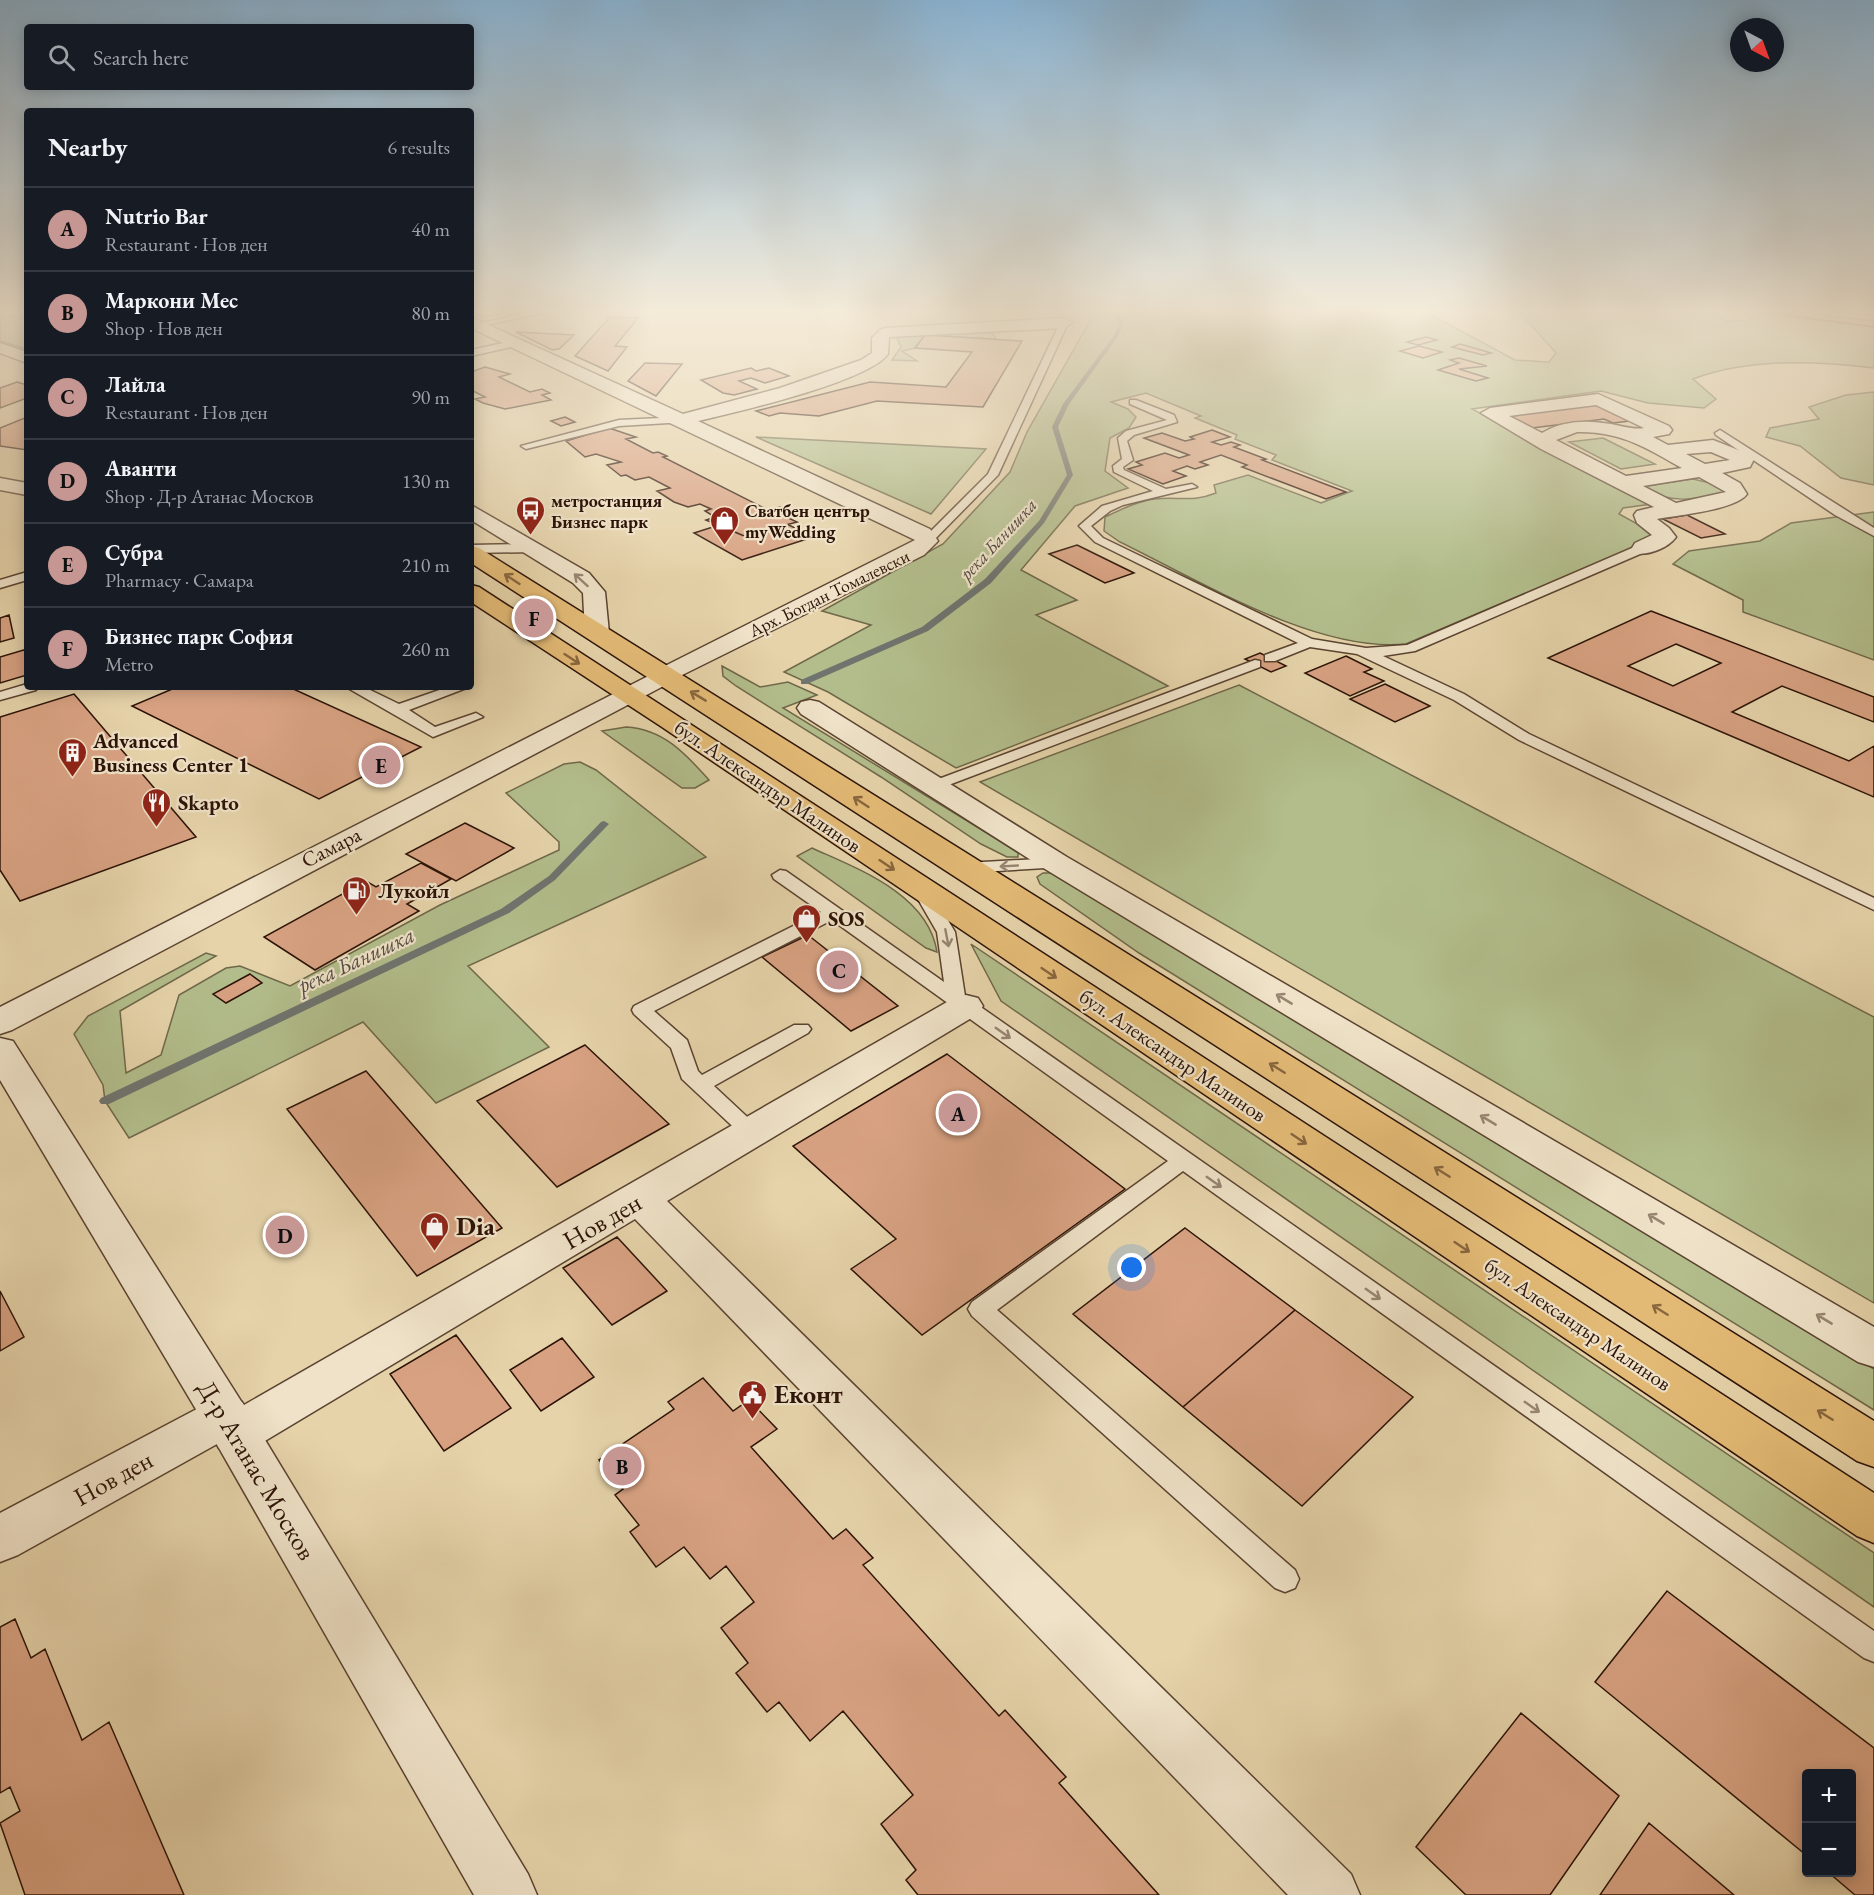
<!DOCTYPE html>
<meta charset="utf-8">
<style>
:root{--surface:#171b24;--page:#20242c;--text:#f1f3f6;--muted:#9ea1a6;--line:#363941;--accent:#c59692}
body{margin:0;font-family:"EB Garamond",serif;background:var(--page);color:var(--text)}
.controls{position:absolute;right:18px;bottom:18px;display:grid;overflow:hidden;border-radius:6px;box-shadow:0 3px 15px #0003}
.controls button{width:54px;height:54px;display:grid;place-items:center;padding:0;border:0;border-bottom:2px solid var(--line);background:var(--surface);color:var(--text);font:30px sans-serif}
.compass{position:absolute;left:1730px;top:18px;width:54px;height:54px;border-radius:50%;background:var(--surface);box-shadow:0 3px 15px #0003;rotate:139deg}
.you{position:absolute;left:1132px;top:1268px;width:21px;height:21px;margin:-15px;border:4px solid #fff;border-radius:50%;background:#1a73e8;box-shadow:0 0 0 9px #1a73e833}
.badge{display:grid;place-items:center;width:39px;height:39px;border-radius:50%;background:var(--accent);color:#111;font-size:20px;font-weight:700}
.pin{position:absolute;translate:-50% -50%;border:3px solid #fff;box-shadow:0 2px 6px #0006}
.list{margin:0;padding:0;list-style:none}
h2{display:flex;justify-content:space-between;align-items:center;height:78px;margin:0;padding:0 24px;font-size:26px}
h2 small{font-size:20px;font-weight:400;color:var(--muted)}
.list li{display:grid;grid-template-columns:39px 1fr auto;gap:18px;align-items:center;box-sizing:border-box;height:84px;padding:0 24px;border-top:2px solid var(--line)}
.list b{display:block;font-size:22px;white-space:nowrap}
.list p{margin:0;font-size:20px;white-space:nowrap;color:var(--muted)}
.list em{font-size:20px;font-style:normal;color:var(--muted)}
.icon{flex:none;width:33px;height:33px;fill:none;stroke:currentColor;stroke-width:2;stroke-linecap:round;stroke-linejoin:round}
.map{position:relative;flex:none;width:1874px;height:1895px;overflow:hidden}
.search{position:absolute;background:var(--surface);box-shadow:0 3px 15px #0003;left:24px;top:24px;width:450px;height:66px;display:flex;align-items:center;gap:15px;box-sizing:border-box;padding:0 21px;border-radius:6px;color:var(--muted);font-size:22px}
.panel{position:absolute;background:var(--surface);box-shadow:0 3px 15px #0003;left:24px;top:108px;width:450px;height:582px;border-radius:6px}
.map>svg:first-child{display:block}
.green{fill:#b2bd8b;stroke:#6f6849;stroke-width:1.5}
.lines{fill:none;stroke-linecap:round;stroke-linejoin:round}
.stream{fill:#6f746f;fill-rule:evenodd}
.building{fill:#d8a282;stroke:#2c1307;stroke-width:1.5;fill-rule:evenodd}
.service-casing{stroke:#5a4330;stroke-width:3}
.minor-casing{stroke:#5a4330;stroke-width:3}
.tertiary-casing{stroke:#5a4330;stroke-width:3}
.primary-casing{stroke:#2c1307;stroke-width:3}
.service{fill:#efe2c8;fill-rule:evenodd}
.minor{fill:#efe2c8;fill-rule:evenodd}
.tertiary{fill:#efe2c8;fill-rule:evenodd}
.primary{fill:#e3ba75;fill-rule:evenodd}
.oneway{stroke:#88663e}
.oneway2{stroke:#978571}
.labels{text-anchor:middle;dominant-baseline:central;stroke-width:4.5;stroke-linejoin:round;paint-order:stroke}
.far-poi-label{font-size:18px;font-weight:bold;fill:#2c1307;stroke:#efe2c8;text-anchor:start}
.far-water-label{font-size:18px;font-style:italic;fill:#534b44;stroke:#efe2c8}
.far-street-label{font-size:18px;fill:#2c1307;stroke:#efe2c8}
.poi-label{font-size:21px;font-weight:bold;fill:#2c1307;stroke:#efe2c8;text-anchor:start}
.street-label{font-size:21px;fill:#2c1307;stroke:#efe2c8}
.water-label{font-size:22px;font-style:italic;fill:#534b44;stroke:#efe2c8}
.near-street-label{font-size:26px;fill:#2c1307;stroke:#efe2c8}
.near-poi-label{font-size:26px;font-weight:bold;fill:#2c1307;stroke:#efe2c8;text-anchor:start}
</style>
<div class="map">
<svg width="1874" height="1895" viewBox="0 0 1874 1895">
<rect width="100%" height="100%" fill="#e6d3aa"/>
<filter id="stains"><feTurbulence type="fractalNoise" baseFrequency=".00333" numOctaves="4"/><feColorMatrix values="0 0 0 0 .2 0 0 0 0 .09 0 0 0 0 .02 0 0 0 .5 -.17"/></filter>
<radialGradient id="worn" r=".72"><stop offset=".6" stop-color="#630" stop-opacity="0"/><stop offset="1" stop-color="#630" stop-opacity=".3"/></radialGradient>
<path class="green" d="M1083,311H1424L1515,360L1549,362L1556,353L1522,315L1533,311H1703L1714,312L1725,321L1749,320L1758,313L1874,327V368C1816,361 1748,358 1693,379L1716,399L1704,408L1648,403L1601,391L1472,409L1652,504L1623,508L1619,514L1652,532L1648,541L1406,644C1317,653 1200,581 1120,542L1104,531L1105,517C1120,510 1138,501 1155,499C1179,496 1191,503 1216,493L1214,485L1248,475L1321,503L1352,491L1272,460L1276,455L1235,439L1237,435L1195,418L1201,416L1146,393L1111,402L1128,409L1136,417L1129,428L1110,438L1105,471L1128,488L1075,506L1021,570L1077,600L1036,615L1168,686L956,768L828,692L784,672L871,625L822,611L943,544L1010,472L1027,432L1091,319Z
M0,314L27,320V349L0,341Z
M990,330L996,339L925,335L915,348L902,351L917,361L892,360L901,347L897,338L907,334Z
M1874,392V485L1841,478L1800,446L1766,437L1770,428L1819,419L1809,407L1846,395Z
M756,437L986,449L931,514Z
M1603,438L1655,464L1621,469L1569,442Z
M1693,479L1718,485L1724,491L1722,494C1692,500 1673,503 1645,490V486Z
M1874,512V660L1743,612V600L1673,564L1689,551L1760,541L1791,523Z
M722,666L760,687L788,682L817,695L783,708L1018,852V857H1007L981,844L881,777L736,686L723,676Z
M1239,685L1874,1017V1303L980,782Z
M626,727C663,729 685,753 709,780L695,788H682L602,731Z
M580,762L596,770L706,857L468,966L549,1047L436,1103L363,1022L129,1138L105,1101L103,1085L74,1034L88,1016L206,953L216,956L120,1011L126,1073L161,1055L179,995L226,968L240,966L290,986L440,905L559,850V842L506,793L564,764Z
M812,848C858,869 928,894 937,952L926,948L797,856Z
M1043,873H1051L1139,924L1874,1369V1410L1139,953L1040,884L1037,877Z
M971,944L1874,1553V1607L1001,1001Z"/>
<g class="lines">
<path class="stream" d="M1115,311H1119L1123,325L1117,338L1069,404L1058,427L1073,475L1044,523L991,583L928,631L807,684H801V680L922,627L985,579L1039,521L1067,475L1052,427L1063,404L1113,337L1119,325Z
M604,821L609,824L607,826L555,880L509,913L109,1104H101L99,1101L101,1098L501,909L549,876L601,822Z"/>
</g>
<path class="building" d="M471,311H514L482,317Z
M1759,311H1808L1874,319V327Z
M610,317L638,318L615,346L627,347L608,371L575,356Z
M516,332L574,335L559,349L552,350Z
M925,335L1022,341L983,407L877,401L819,416L780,413L769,416L756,411L870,382L946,387L972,352L915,348Z
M1426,337L1437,340L1418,345L1407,342Z
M1460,344L1491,353L1483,355L1452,347Z
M1419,346L1442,352L1423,358L1400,351Z
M1459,358L1487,366L1459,369L1488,378L1476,381L1438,370L1459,363L1450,360Z
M645,363L682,364L656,396L628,381Z
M485,367L510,374L499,377L530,392L542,389L550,393L542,395L551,400L505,409L483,403L475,399L485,397L471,390V372Z
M751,368L756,371L769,368L789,376L765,383L751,378L739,381L757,389L734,395L723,393L701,380Z
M17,382L27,385V398L0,408V388Z
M1592,403L1616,415L1627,414L1639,420L1613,423L1604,419L1524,429L1498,415Z
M27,417V450L0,446V428Z
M565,417L575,422L561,426L551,421Z
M609,428L636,437L626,439L653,453L658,452L667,456L663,457L768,510L780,507L791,513L782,515L797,522L744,536L706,520L715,517L705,511L711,509L700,504L688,507L674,502L657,491L670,488L649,477L635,480L626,475L621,476L607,465L621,462L596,454L585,457L566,441Z
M1212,430L1230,437L1212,442L1221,445L1231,442L1240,445L1234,447L1266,459L1262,460L1346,492L1326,499L1242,467L1247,465L1221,455L1200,462L1208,465L1195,469L1187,466L1173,471L1186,476L1163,484L1128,469L1142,465L1136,462L1165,453L1179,458L1189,455L1144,438L1162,433L1185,441L1194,439L1190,437Z
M1687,515L1725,534L1701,538L1663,519Z
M719,525L744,536L789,525L813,537L742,560L694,533Z
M1077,545L1134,573L1105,583L1049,554Z
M1651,611L1874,697V722L1782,686L1732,712L1849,761L1874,746V797L1548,658ZM1676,644L1721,663L1673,686L1628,666Z
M9,615L14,638L0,642V618Z
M27,649V675L0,683V657Z
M1260,653L1286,666L1271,672L1245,659Z
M1346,656L1372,669L1364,672L1384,681L1350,696L1305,673Z
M1385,684L1430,706L1395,722L1350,699Z
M177,687H289L421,747L319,799L132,706Z
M74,694L196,837L20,901L0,870V717Z
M465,823L514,848L456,881L406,854Z
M421,863L451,879L407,904L419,911L315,970L264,937L366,881L376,887Z
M808,935L898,1006L851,1031L762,957Z
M250,974L262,983L226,1003L213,994Z
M585,1045L669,1124L557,1187L477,1101Z
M947,1054L1125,1189L922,1335L851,1269L896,1239L793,1146Z
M366,1071L502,1228L417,1276L287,1109Z
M1185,1228L1295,1310L1183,1407L1073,1314Z
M617,1237L667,1291L612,1325L563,1268Z
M0,1291L24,1337L0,1351Z
M1295,1310L1413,1397L1302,1506L1183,1407Z
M456,1335L511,1408L444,1451L390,1374Z
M562,1338L594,1377L541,1411L510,1370Z
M703,1378L733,1411L749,1400L777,1429L751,1447L833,1539L846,1529L873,1558L863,1565L999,1716L1005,1710L1055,1765L1066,1777L1059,1783L1159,1895H918L906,1880L916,1870L881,1824L913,1795L843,1711L810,1741L779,1702L767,1712L736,1673L748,1663L721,1628L754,1602L726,1566L710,1579L684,1547L656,1567L630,1532L639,1525L615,1495L623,1489L599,1460L674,1409L668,1402Z
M1667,1591L1874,1748V1895H1855L1828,1872H1852V1774H1806V1855L1595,1682Z
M15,1619L31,1658L45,1649L82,1740L109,1722L184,1895H25L0,1823L20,1811L10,1787L0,1793V1627Z
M1521,1713L1619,1796L1550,1895H1466L1416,1847Z
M1649,1823L1734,1895H1600Z"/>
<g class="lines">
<defs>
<path id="service" d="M536,311H551L476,327L472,325Z
M1809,311L1874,316V320L1813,313Z
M1061,321L1068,323L998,475L931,543H923V539L988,474Z
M517,340L520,345L471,356V350Z
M1130,400H1136L1174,415L1177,422L1134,435L1127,441L1133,460L1123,467L1124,470L1166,489L1192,484L1197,487L1123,505L1110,511L1091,526L1103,538L1312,639L1366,648L1407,645L1639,545H1647V551L1415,651L1383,656L1464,694L1529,734L1874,898V910L1519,740L1454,700L1357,654L1310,647L1275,661H1265V655L1298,643L1095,542L1079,526L1102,506L1153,491L1114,472L1113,466L1122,459L1118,438L1126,431L1167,420L1130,404Z
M682,417L687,420L685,422L619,426L526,449L521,446L619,420Z
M1720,430L1874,528V536L1835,515L1716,435L1715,433Z
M471,545L533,544L539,548L533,552L471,553Z
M27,572V580L0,588V580Z
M1255,660L1260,661V667L938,789L933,791L925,786L928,783Z
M27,684V687H38L36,690L0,700V692Z
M346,687H364L399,704L448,687H469L409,710L435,727L476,713L483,717L433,737Z
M1056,858L1062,859L1064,863L1062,867L965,873L957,868L965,863Z
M780,870L786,871L944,982L937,932L915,894L918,890H930L955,932L965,996L1874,1631V1662L1864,1658L1183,1171L997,1310L1295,1570L1299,1579L1295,1588L1285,1592L1275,1588L972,1316L968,1309L972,1302L1168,1161L832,920L654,1011L687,1040L698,1071L702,1075L794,1025H808L811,1029L808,1033L714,1086L758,1127L761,1132L758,1137L751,1139L744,1137L682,1079L671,1048L634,1014L632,1010L634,1006L821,912L774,879L772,875Z"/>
<path id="minor" d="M9,311H27V317L11,314Z
M471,317L683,414L780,388L861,360L872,353V338L880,330L885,328L1064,318L1072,323L1064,328L889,337L888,354C868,382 736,412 698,421L917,523L930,529L938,541L924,555L664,684L655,681L651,676L655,671L915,540L471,328Z
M0,343L27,352V363L0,353Z
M1598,394L1669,426L1672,430L1669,434L1653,437L1668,445L1713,440L1751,455L1754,459L1750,467L1722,473L1740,483L1747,494C1736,510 1678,515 1657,519L1669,528L1676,537C1668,548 1648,556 1635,553L1632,548L1635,543L1652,535L1637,523L1634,515L1637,511L1654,507L1541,449L1481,413L1490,408ZM1596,405L1644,428C1633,430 1623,426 1611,424C1588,420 1563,420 1542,433L1509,416ZM1577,432C1621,431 1646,448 1682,468L1626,476L1556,440ZM1711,452L1730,460L1705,464L1686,454ZM1699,477L1726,492L1676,503L1643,486Z
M0,478L27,483V495L0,490Z
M471,505L589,573L605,592L609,633L605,638L597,640L589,638L585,633L583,593L573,583L471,520Z
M810,700L819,702L1067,857L1874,1327V1367L1858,1362L1045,869L801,714L797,708L801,702Z
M966,995L978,998L983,1006L978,1014L667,1201L1351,1874L1360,1895H1288L635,1219L253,1448L236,1454L219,1448L217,1444L18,1555L0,1562V1513L210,1402L226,1396L242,1402L244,1405L954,998Z"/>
<path id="tertiary" d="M664,668L673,671L677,676L673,681L12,1030L0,1034V1007Z
M0,1038L13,1041L253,1420L528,1874L537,1895H474L219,1448L0,1080Z"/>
<path id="primary" d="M471,546L479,548L1874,1421V1467L1857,1461L471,563Z
M471,585L479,587L1874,1493V1543L1857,1536L662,727L471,602Z"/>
</defs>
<use href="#service" class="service-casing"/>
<use href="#minor" class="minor-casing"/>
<use href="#tertiary" class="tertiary-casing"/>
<use href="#primary" class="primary-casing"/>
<use href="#service" class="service"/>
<use href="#minor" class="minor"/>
<use href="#tertiary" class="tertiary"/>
<use href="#primary" class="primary"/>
</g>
<defs><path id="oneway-shaft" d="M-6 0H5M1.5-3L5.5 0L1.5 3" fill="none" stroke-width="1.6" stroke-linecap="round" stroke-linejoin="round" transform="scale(1.5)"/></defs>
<g class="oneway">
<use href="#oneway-shaft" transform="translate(512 579) rotate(-147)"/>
<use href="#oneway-shaft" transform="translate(572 659) rotate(33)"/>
<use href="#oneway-shaft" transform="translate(698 696) rotate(-149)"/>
<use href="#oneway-shaft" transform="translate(861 802) rotate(-147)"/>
<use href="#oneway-shaft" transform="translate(887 865) rotate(34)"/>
<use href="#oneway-shaft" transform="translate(1049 973) rotate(34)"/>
<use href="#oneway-shaft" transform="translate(1277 1068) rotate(-148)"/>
<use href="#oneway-shaft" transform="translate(1299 1139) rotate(34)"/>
<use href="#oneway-shaft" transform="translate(1442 1172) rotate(-148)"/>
<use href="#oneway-shaft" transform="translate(1462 1247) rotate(34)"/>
<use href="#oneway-shaft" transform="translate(1660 1310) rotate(-148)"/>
<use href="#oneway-shaft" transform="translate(1825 1415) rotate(-148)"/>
</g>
<g class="oneway2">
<use href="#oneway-shaft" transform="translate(581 580) rotate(-138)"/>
<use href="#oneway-shaft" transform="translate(1009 866) rotate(177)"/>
<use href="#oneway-shaft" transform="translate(947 938) rotate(79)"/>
<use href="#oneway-shaft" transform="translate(1284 999) rotate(-149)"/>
<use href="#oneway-shaft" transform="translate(1003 1033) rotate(35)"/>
<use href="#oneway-shaft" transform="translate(1488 1120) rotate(-149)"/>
<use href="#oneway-shaft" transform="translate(1214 1182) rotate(35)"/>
<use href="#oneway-shaft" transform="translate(1656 1219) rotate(-149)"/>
<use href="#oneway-shaft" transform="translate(1373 1294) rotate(35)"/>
<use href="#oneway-shaft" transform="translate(1824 1319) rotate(-149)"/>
<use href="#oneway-shaft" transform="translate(1532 1407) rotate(35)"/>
</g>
<linearGradient id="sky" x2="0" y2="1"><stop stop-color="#89b4d4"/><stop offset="0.54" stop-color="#f4ebd9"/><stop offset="1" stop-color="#f4ebd9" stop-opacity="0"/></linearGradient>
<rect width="1874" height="576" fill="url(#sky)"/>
<defs>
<symbol id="bus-pin" viewBox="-11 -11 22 30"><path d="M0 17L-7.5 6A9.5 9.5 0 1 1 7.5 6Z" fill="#8f2418" stroke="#efe2c8"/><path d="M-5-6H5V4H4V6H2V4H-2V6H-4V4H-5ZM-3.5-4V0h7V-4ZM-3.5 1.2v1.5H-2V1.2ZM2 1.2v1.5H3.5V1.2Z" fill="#fff"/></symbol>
<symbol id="shop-pin" viewBox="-11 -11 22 30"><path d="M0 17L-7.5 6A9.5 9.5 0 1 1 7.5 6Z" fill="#8f2418" stroke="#efe2c8"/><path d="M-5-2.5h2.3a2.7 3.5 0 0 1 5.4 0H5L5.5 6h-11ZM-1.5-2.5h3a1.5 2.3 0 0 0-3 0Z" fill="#fff"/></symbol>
<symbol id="building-pin" viewBox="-11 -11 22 30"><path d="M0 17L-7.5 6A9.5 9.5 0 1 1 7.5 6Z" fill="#8f2418" stroke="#efe2c8"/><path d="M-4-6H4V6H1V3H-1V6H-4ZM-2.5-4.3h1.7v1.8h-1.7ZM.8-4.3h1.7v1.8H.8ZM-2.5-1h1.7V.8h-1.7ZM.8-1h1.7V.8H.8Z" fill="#fff"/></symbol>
<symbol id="restaurant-pin" viewBox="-11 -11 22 30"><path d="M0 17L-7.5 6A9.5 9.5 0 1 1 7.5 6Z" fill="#8f2418" stroke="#efe2c8"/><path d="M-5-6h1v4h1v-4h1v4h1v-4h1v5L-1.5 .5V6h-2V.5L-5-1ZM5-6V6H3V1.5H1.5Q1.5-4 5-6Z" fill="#fff"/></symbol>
<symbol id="fuel-pin" viewBox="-11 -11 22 30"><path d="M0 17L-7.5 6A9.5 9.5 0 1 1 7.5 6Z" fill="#8f2418" stroke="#efe2c8"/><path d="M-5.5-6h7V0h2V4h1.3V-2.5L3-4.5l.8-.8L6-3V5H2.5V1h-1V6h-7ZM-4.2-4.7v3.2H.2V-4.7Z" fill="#fff"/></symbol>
<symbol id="civic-pin" viewBox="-11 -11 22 30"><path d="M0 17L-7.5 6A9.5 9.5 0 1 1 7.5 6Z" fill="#8f2418" stroke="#efe2c8"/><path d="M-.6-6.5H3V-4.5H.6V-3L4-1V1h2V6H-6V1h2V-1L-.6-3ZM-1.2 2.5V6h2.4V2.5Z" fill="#fff"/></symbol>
</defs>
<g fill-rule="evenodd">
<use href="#bus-pin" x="514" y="494" width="33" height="45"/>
<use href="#shop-pin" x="708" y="504" width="33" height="45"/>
<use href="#building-pin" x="56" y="736" width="33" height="45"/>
<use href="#restaurant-pin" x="140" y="786" width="33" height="45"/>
<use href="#fuel-pin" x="340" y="874" width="33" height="45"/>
<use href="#shop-pin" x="790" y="902" width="33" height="45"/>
<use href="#shop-pin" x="418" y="1210" width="33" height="45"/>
<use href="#civic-pin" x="736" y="1378" width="33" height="45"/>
</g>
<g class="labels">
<g class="far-poi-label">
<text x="551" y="500">метростанция<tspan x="551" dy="21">Бизнес парк</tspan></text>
<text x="745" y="510">Сватбен център<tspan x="745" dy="21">myWedding</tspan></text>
</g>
<g class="far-water-label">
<text transform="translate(998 539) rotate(-47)">река Банишка</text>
</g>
<g class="far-street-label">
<text transform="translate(829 593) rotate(-26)">Арх. Богдан Томалевски</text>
</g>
<g class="poi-label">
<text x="93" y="740">Advanced<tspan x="93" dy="24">Business Center 1</tspan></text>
<text x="178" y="802">Skapto</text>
<text x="378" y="890">Лукойл</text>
<text x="828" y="918">SOS</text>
</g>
<g class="street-label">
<text transform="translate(768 786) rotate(34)">бул. Александър Малинов</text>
<text transform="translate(331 847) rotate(-27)">Самара</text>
<text transform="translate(1173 1055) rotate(34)">бул. Александър Малинов</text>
<text transform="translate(1578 1324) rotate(34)">бул. Александър Малинов</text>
</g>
<g class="water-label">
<text transform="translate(356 960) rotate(-25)">река Банишка</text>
</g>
<g class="near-street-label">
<text transform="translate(602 1221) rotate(-30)">Нов ден</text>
<text transform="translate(257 1470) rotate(59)">Д-р Атанас Москов</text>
<text transform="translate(113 1478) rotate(-29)">Нов ден</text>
</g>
<g class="near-poi-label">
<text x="456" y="1226">Dia</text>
<text x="774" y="1394">Еконт</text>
</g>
</g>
<rect width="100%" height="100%" filter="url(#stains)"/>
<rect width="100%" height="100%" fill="url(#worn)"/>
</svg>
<div class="controls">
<button>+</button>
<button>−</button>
</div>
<svg class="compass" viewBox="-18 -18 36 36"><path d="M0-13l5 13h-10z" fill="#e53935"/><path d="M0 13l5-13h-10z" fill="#9ea1a6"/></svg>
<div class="you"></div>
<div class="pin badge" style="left:958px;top:1113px">A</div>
<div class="pin badge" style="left:622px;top:1466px">B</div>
<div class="pin badge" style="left:839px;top:970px">C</div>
<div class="pin badge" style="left:285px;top:1235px">D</div>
<div class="pin badge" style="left:381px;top:765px">E</div>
<div class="pin badge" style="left:534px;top:618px">F</div>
<div class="search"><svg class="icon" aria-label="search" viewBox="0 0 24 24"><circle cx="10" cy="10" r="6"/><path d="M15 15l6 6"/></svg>Search here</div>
<section class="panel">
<h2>Nearby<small>6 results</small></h2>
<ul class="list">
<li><span class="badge">A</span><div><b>Nutrio Bar</b><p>Restaurant · Нов ден</p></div><em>40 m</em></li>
<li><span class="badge">B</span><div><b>Маркони Мес</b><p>Shop · Нов ден</p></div><em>80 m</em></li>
<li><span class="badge">C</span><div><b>Лайла</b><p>Restaurant · Нов ден</p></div><em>90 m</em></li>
<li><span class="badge">D</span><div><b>Аванти</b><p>Shop · Д-р Атанас Москов</p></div><em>130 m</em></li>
<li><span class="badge">E</span><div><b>Субра</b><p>Pharmacy · Самара</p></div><em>210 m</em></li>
<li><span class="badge">F</span><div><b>Бизнес парк София</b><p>Metro</p></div><em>260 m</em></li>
</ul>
</section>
</div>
